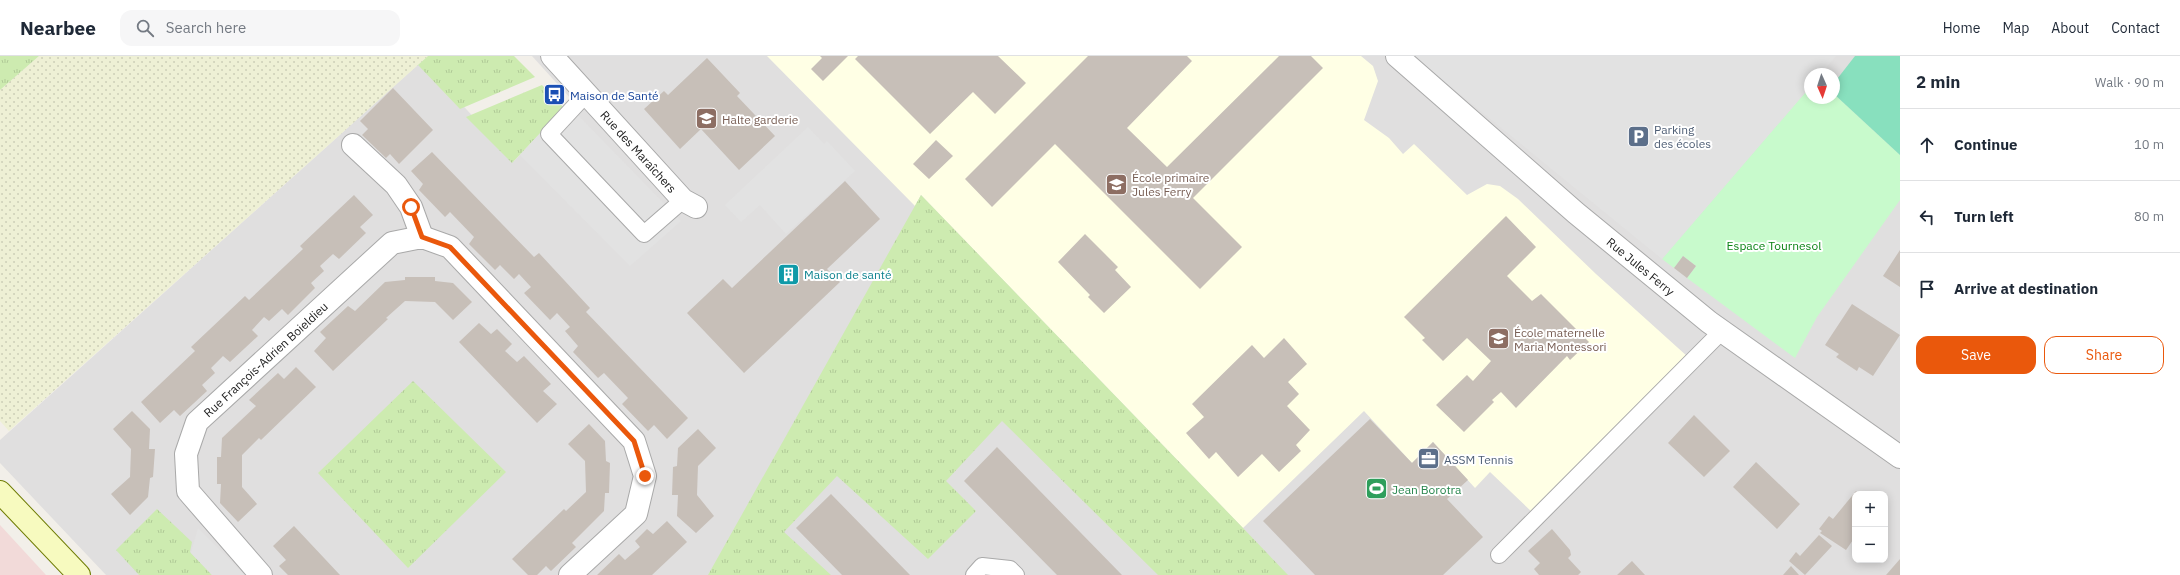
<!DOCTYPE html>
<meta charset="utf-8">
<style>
:root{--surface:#fff;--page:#f6f6f7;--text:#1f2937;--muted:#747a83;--line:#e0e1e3;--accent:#ea580c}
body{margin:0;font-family:"IBM Plex Sans",sans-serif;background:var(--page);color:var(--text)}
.controls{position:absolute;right:12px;bottom:12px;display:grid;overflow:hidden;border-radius:8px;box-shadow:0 2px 10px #0003}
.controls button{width:36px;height:36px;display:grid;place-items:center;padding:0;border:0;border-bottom:1px solid var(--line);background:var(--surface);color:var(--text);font:20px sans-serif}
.compass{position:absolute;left:1804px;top:12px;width:36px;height:36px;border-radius:50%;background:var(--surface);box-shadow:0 2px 10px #0003;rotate:177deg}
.stop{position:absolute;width:12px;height:12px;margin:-9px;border:3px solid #ea580c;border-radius:50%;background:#fff}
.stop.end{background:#ea580c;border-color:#fff;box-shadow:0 1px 4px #0008}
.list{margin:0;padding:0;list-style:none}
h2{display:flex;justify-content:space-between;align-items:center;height:52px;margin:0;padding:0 16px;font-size:17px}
h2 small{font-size:13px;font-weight:400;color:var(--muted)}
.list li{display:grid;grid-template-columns:26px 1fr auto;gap:12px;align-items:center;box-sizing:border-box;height:72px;padding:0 16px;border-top:1px solid var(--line)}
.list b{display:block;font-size:15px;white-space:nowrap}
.list em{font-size:13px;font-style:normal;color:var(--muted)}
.actions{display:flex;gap:8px;padding:12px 16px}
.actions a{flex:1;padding:9px 0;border:1px solid var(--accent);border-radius:12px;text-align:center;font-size:14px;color:var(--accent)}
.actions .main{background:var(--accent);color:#fff}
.icon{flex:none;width:22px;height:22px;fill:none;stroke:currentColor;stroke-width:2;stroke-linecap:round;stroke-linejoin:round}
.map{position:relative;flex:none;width:1900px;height:519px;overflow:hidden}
header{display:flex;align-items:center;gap:24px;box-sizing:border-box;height:56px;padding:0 20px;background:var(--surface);border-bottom:1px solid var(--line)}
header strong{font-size:19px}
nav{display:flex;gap:22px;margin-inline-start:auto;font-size:14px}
.search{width:280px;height:36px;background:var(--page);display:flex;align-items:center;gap:10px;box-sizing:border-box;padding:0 14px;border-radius:12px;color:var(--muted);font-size:15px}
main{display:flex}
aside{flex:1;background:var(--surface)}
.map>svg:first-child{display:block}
.residential{fill:#e0dfdf;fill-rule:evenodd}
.commercial{fill:#f2dad9}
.education{fill:#ffffe5}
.farmland{fill:url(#farmland-dots)}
.grass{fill:url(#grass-tufts)}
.park{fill:#c8facc}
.pitch{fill:#88e0be}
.parking{fill:#e2e2e2}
.building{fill:#c7bfb8}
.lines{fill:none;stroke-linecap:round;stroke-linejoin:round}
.lane-casing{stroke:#a9a9a9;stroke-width:18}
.street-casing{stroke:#a9a9a9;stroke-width:24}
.secondary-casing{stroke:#707d05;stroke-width:24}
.lane{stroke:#fff;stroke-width:16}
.street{stroke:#fff;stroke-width:22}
.secondary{stroke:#f7fabf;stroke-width:22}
.route{stroke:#ea580c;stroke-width:5}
.labels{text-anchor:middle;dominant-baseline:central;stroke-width:4;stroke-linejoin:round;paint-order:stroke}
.transit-label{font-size:12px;fill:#164399;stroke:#fff;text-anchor:start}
.education-label{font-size:12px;fill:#785e54;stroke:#fff;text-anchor:start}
.service-label{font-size:12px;fill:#4e5e75;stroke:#fff;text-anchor:start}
.street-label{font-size:12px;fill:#222;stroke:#fff}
.park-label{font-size:12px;fill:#0c8416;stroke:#fff}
.culture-label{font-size:12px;fill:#0d838f;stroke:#fff;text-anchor:start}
.leisure-label{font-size:12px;fill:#27864d;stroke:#fff;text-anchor:start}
</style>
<header>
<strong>Nearbee</strong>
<div class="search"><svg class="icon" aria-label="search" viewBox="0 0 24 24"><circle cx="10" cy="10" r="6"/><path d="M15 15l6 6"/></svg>Search here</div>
<nav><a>Home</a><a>Map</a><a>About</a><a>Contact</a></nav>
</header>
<main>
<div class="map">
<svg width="1900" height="519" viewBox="0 0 1900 519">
<defs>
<pattern id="farmland-dots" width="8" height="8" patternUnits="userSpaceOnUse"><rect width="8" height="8" fill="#eef0d5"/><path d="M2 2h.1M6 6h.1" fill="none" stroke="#ccceb7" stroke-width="1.8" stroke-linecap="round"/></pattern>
<pattern id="grass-tufts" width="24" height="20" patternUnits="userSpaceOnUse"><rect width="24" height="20" fill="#cdebb0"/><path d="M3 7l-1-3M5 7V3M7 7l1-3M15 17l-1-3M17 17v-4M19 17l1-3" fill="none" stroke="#b0c997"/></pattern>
</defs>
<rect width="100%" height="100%" fill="#f2efe9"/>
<path class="residential" d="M532,0H1900V519H106L0,407V384L422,5L514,105L572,44ZM1810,18H1834V42H1810ZM1855,438H1885V504H1855Z"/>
<path class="commercial" d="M0,469L46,519H0Z"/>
<path class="education" d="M767,0H1361L1373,10L1378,25L1364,64L1389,82L1403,98L1414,88L1467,139L1487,128L1500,130L1518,143L1596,218L1688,301L1533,457L1490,416L1475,432L1433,386L1412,407L1364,355L1243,472L921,139L915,150Z"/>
<path class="farmland" d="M39,0H428L9,375L0,365V34Z"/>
<path class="grass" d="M0,0H39L0,34Z
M428,0H514L535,21L460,53L418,9Z
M542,29L564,52L512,107L466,61Z
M921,139L1243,472L1288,519H1158L1002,365L946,425L976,455L928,503L837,420L784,476L831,519H708Z
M413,325L506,416L408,512L318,417Z
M157,453L192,486L190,496L212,519H139L116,494Z"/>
<path class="park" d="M1810,31V42H1834V38L1900,99V144L1817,261L1795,302L1687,222L1696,210L1683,200L1674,212L1662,203Z"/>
<path class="pitch" d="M1855,0H1900V99L1834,38V27Z"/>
<path class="parking" d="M1413,0H1836L1821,18H1810V31L1662,203Z
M567,48L681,165L630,210L520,99Z
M808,71L824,88L827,85L855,115L786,178L760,149L741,166L725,149Z
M198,472L245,519H212L191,497Z"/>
<path class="building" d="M820,0H848L823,25L811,13L822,2Z
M858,0H998L1026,27L995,58L973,36L930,78L855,3Z
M1088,0H1187L1192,5L1127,72L1167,111L1279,0H1311L1323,12L1193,142L1242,191L1200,233L1055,88L992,151L965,123Z
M707,2L740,37L737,40L775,80L739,114L701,73L680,93L644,53L664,35L668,39Z
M393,32L433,74L399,108L390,98L386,102L362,79L368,73L360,65Z
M936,84L953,100L929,123L913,108Z
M432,96L534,201L539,197L590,252L586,256L688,362L667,383L654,369L648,375L622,348L628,342L604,317L598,322L573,296L578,290L565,275L570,271L557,257L550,264L524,237L531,231L519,218L514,223L500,209L495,214L469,188L474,181L450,156L445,161L419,134L423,128L411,115Z
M845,125L880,163L827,213L840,226L744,317L687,257L723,223L732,232Z
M354,139L373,159L360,171L366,177L339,203L333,198L320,210L324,215L311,227L315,232L288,259L282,253L269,265L264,261L252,274L258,280L230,306L223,300L211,312L215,317L202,329L207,335L180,360L174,354L160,367L141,346L195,295L191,291L245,240L249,244L303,193L300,190Z
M1506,160L1536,191L1507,220L1532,245L1541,238L1589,286L1570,304L1567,300L1516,352L1501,336L1492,344L1494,346L1464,376L1436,349L1467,319L1473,325L1491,305L1467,282L1443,305L1422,284L1425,282L1404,261Z
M1085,178L1118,211L1115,214L1131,231L1104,257L1088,241L1090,239L1058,206Z
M1900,194V231L1883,220Z
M1683,200L1696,210L1687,222L1674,212Z
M405,221H435V225L453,227L472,246L453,264L435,246L405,245L386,262L388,263L333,315L314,295L326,282L320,276L348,250L355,255L385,226L405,224Z
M1852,248L1900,279L1873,320L1859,311L1857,315L1836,301L1839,298L1825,289Z
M479,267L491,278L497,273L512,288L505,295L517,306L524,300L551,328L543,335L557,348L537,367L459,286Z
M1284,282L1307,308L1288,326L1299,338L1287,350L1310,374L1296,389L1301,395L1279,416L1262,398L1238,421L1216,396L1209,403L1186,377L1204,361L1192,348L1252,289L1264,302Z
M296,311L316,331L261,384L259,382L242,399V431L257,448L238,466L220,447L221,428H217V401H221L222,382L256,350L249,344L278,317L284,323Z
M132,355L150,373L149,393H155L153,421L150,422L148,441L130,459L111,438L130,421L131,393L113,373Z
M1694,359L1730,395L1704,421L1668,387Z
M1370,363L1412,407L1433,386L1468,424L1447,443L1483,481L1443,519H1315L1263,465Z
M589,368L605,385L606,405L610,407L609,437H605L604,455L572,487L576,491L551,515L546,510L537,519H528L512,503L564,453L566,455L586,436L585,405L568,388Z
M698,373L716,392L698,410L697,439L714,460L696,477L677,460L678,439H672L673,411L677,410L678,392Z
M997,391L1122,519H1057L964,425Z
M1756,406L1800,448L1777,473L1733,431Z
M1856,435L1860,438H1855V481L1846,494L1820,477L1822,475L1819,473L1829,460L1833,463Z
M831,438L910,519H842L796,472Z
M667,465L687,486L652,519H597L619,498L625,504L640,491L635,485L647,473L653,478Z
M294,470L340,519H288L279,510L286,504L273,490Z
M1552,473L1570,494L1571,499L1568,502L1581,516L1578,519H1539L1534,513L1540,507L1528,495Z
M1819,479L1832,490L1805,519L1789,505L1796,496L1800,500Z
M1900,503V519H1886Z
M1632,505L1645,519H1617Z
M1791,510L1799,519H1783Z"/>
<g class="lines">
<defs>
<path id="lane" d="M587,37L549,78L644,178L683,144
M1499,499L1722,275
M974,519L982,510L1010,513L1016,519"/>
<g id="street">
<path id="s1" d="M552,0L683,144L696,151"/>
<path id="s2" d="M1397,0L1576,157L1709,266L1900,401"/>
<path d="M353,89L396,129L411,151L422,181"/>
<path id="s3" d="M261,519L188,435L186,398L197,366L392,187L422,181L450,191L634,385L645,420L636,458L570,519"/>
</g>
<path id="secondary" d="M0,436L79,519"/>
</defs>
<use href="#lane" class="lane-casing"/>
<use href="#street" class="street-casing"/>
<use href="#secondary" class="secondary-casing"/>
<use href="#lane" class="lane"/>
<use href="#street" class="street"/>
<use href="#secondary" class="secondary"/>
</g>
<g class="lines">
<path class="route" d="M411,151L422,181L450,191L634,385L645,420"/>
</g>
<defs>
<symbol id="bus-square" viewBox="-11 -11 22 22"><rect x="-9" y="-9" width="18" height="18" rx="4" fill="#1a4fb4" stroke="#fff"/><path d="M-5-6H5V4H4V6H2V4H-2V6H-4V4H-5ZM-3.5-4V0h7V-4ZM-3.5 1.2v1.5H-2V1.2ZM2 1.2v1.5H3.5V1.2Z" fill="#fff"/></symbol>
<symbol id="school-square" viewBox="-11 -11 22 22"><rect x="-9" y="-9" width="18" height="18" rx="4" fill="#8d6e63" stroke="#fff"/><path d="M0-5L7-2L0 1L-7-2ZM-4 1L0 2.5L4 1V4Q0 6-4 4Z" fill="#fff"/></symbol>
<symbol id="parking-square" viewBox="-11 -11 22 22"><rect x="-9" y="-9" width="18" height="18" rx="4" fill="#5c6f8a" stroke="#fff"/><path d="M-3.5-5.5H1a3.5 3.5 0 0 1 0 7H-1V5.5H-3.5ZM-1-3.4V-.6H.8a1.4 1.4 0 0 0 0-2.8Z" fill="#fff"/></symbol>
<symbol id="building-square" viewBox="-11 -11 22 22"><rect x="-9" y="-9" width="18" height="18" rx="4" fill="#0f9aa8" stroke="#fff"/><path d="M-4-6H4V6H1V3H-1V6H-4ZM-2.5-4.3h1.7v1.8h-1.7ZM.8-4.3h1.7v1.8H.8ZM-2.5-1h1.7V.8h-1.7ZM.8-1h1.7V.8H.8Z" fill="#fff"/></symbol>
<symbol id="office-square" viewBox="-11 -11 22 22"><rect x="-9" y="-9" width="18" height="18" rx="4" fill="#5c6f8a" stroke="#fff"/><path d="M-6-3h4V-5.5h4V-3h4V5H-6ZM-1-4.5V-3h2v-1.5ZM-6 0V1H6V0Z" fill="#fff"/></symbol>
<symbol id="stadium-square" viewBox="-11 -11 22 22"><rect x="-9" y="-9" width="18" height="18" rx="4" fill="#2e9e5b" stroke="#fff"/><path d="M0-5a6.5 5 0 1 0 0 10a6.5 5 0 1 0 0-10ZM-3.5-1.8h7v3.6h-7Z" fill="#fff"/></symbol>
</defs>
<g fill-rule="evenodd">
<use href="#bus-square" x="542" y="26" width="25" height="25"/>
<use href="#school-square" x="694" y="50" width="25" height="25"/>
<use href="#parking-square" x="1626" y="68" width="25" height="25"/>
<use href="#school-square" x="1104" y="116" width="25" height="25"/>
<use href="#building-square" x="776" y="206" width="25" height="25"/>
<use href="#school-square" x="1486" y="270" width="25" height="25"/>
<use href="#office-square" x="1416" y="390" width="25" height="25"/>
<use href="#stadium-square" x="1364" y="420" width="25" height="25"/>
</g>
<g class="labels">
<g class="transit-label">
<text x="570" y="39">Maison de Santé</text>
</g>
<g class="education-label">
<text x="722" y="63">Halte garderie</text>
<text x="1132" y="121">École primaire<tspan x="1132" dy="14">Jules Ferry</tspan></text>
<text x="1514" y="276">École maternelle<tspan x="1514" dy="14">Maria Montessori</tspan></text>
</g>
<g class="service-label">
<text x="1654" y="73">Parking<tspan x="1654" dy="14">des écoles</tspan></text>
<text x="1444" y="403">ASSM Tennis</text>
</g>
<g class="street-label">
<text stroke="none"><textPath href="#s1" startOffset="129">Rue des Maraîchers</textPath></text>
<text stroke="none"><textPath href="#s2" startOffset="322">Rue Jules Ferry</textPath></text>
<text stroke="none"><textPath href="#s3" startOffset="275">Rue François-Adrien Boieldieu</textPath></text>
</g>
<g class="park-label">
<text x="1774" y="189">Espace Tournesol</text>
</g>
<g class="culture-label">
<text x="804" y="218">Maison de santé</text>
</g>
<g class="leisure-label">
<text x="1392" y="433">Jean Borotra</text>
</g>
</g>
</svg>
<div class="controls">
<button>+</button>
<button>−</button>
</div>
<svg class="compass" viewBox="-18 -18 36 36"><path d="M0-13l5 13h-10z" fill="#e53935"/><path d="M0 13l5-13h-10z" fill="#747a83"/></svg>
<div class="stop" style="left:411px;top:151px"></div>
<div class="stop end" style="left:645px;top:420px"></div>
</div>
<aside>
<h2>2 min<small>Walk · 90 m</small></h2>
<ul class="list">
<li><svg class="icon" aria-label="ahead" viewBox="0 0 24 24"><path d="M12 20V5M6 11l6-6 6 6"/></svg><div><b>Continue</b></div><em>10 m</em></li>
<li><svg class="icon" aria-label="left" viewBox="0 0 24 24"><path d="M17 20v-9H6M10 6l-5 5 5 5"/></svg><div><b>Turn left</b></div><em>80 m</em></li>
<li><svg class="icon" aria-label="arrive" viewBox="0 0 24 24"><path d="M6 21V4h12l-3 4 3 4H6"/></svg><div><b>Arrive at destination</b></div></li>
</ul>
<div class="actions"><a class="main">Save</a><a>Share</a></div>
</aside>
</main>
